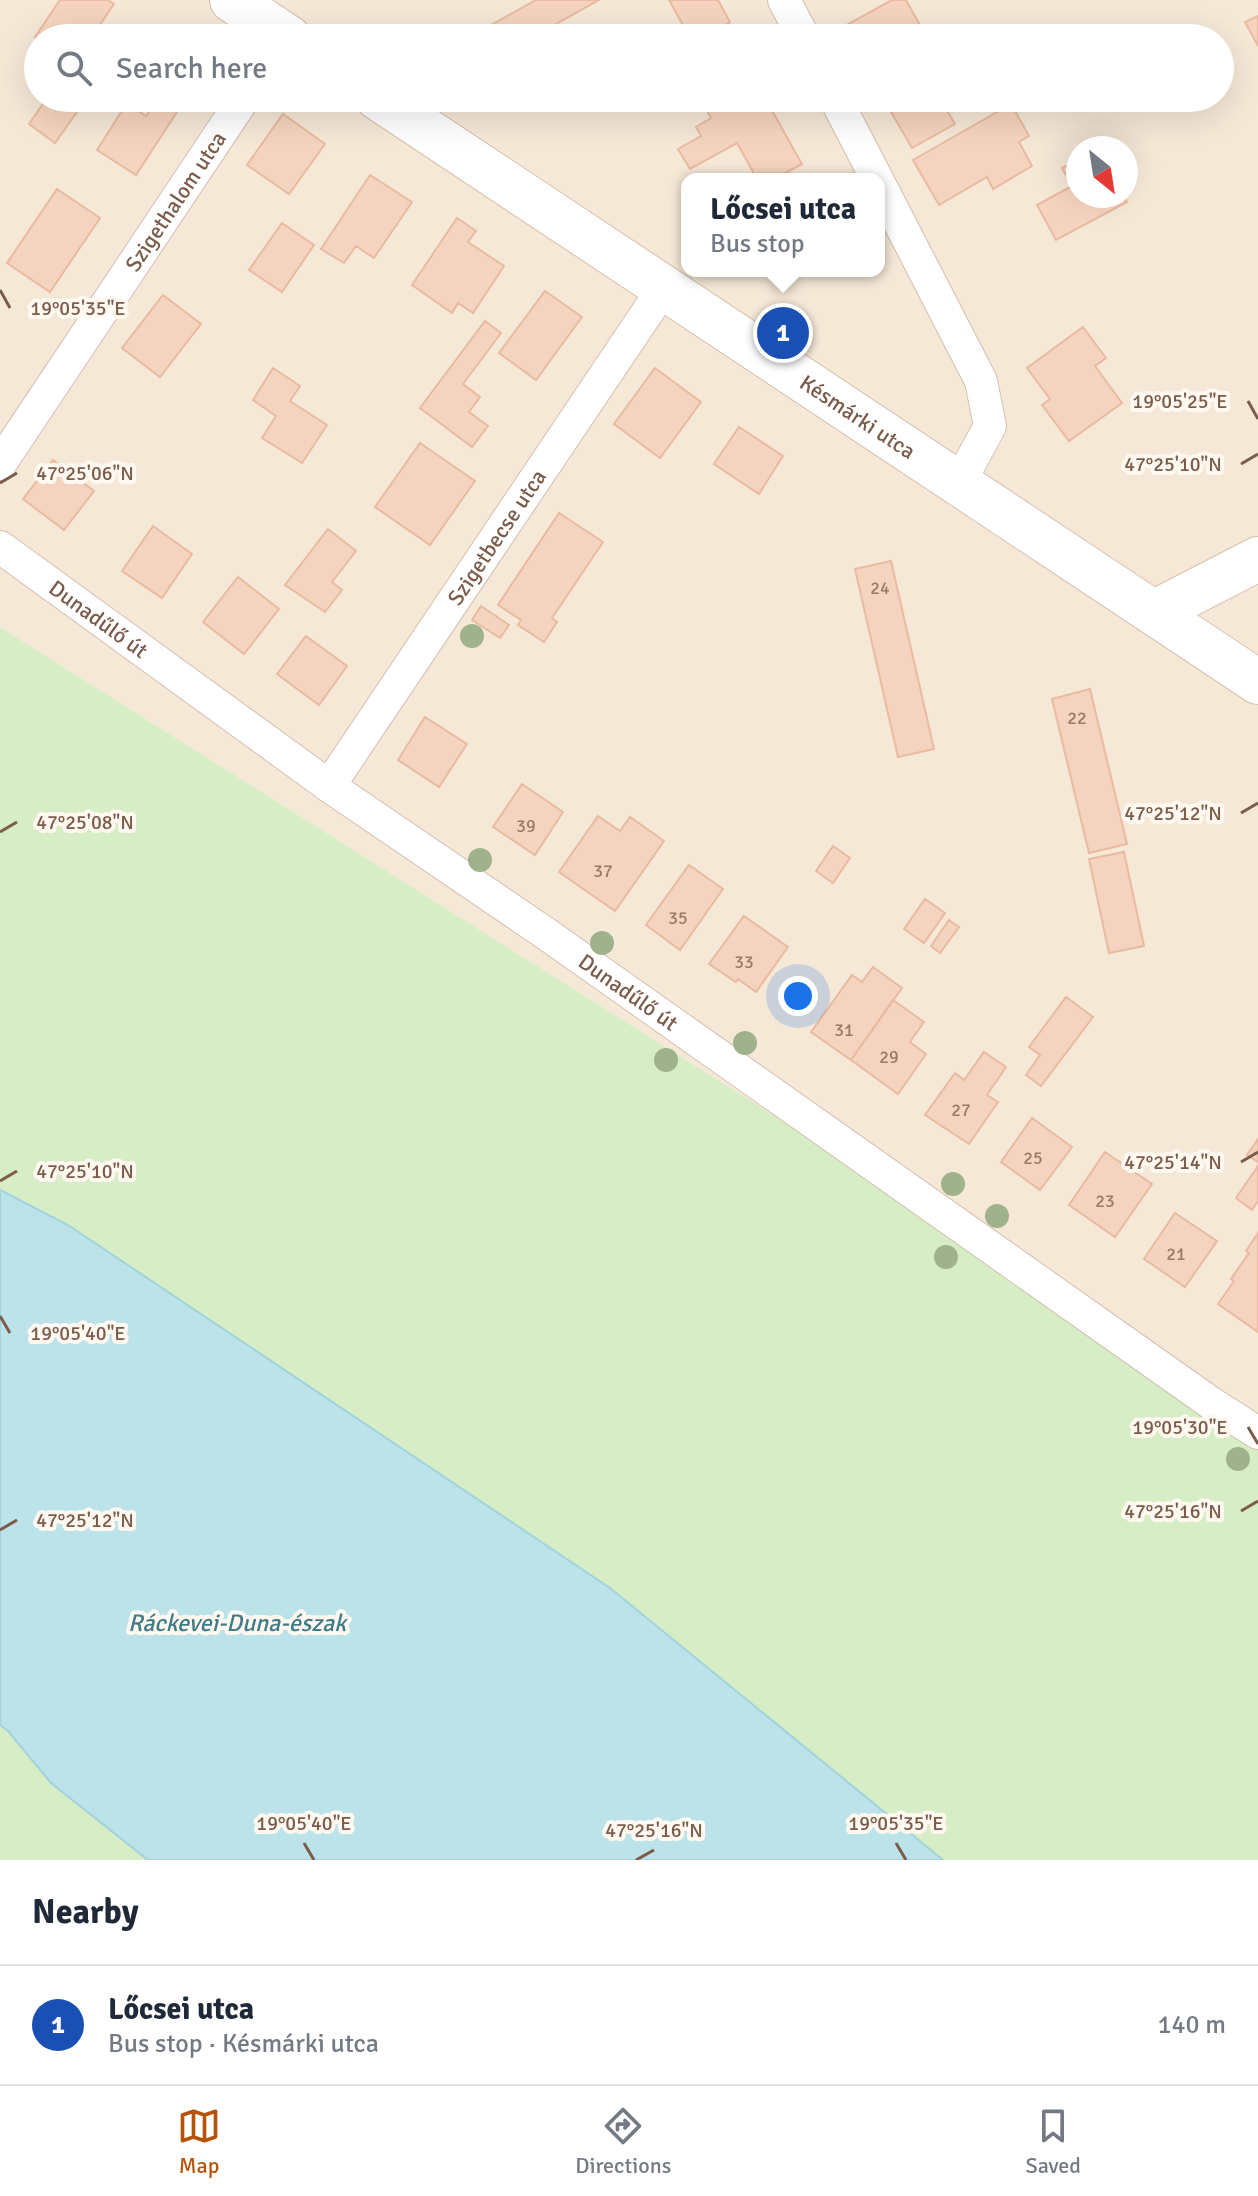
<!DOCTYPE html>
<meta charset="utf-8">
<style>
:root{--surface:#fff;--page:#f2f2f3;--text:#1f2937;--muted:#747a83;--line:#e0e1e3;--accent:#b45309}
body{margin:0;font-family:Signika,sans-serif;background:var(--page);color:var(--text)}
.compass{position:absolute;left:1066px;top:136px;width:72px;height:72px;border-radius:50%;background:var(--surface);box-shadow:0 8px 32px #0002;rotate:150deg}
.you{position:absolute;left:798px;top:996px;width:28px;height:28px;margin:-20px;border:6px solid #fff;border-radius:50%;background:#1a73e8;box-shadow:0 0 0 12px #1a73e833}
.badge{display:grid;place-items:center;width:52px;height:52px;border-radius:50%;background:var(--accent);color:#fff;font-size:26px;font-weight:700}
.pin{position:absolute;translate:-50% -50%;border:4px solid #fff;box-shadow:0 2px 8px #0006}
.popup{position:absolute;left:681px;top:173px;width:204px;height:104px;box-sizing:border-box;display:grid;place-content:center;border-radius:16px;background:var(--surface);filter:drop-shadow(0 2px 6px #0005);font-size:26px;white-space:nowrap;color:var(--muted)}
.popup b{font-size:30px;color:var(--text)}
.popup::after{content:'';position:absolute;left:50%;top:100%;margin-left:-16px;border:16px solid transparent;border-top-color:var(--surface)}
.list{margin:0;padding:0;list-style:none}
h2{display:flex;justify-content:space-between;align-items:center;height:104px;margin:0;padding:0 32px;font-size:34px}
h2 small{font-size:26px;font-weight:400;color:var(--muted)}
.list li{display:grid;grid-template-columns:52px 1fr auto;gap:24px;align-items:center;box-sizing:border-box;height:120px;padding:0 32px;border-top:2px solid var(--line)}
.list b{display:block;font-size:30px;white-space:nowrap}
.list p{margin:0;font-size:26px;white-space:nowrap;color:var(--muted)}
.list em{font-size:26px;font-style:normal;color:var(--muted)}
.icon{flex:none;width:44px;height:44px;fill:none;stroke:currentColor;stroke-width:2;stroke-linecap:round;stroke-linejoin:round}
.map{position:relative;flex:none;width:1258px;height:1860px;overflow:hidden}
.search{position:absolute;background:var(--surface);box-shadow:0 8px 32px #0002;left:24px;right:24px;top:24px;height:88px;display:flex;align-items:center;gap:20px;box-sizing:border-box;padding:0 28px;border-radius:44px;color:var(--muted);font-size:30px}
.sheet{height:224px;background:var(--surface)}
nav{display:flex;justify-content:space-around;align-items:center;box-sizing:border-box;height:112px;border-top:2px solid var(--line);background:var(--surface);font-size:22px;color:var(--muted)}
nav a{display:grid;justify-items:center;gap:4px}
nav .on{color:var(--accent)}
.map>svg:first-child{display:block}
.residential{fill:#f6e8d7;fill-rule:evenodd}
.green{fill:#d6edc6}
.water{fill:#bce3e9;stroke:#a1d3dc;stroke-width:2}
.building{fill:#f5d4bf;stroke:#e9ba9f;stroke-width:2}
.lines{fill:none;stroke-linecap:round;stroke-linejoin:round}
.street-casing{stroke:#d4bfb0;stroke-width:34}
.secondary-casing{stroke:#d7c0ad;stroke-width:46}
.street{stroke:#fff;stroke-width:32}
.secondary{stroke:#fff;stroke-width:44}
.tree{fill:#9fb28b}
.ticks{fill:none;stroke:#7b5b4a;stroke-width:3}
.labels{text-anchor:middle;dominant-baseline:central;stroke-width:8;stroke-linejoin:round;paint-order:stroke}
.number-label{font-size:18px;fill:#9a7967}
.street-label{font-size:22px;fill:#7b5b4a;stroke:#fff9f1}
.water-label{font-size:24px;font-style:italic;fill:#3f7c87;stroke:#fff9f1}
.ticks-label{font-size:20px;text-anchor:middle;fill:#7b5b4a;stroke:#fff9f1;stroke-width:8;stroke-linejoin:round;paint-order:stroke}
</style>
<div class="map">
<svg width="1258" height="1860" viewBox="0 0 1258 1860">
<rect width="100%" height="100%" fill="#fef6ea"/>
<path class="residential" d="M0,0H1258V1421L0,627ZM38,38H1220V98H38ZM1078,148H1126V196H1078ZM687,179H879V271H687Z"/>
<path class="green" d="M0,627L1258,1421V1860H943L610,1588L68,1225L0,1190Z
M0,1725L8,1730L51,1783L148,1860H0Z"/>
<path class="water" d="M0,1190L68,1225L610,1588L943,1860H148L51,1783L8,1731L0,1725Z"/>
<path class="building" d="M60,0H108L114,4L91,38L38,39L35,37Z
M536,0H599L531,38H475L473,35Z
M669,0H718L730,22L702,38H690Z
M892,0H906L927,38H849L843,27Z
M1258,16V46L1245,22Z
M47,98H87L55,143L29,124Z
M158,98H186L136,175L97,150L127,103L146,116Z
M700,98H765L802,164L774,179H757L737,143L690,169L678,149L701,136L696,127L711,118Z
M887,98H952L956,104L946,109L955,124L912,148L884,100Z
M1011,104L1029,136L1019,142L1032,166L993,189L987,177L939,205L913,160Z
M283,114L325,144L289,194L247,165Z
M1078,160V196H1124L1127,202L1056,240L1037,205L1072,186L1062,168Z
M370,175L412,202L374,258L356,246L344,263L321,249Z
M57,189L100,218L50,292L7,263Z
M457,218L476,231L468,242L504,266L473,313L458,303L452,313L412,285Z
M282,223L314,245L282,292L249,270Z
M545,291L582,317L536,380L499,353Z
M163,295L201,324L160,377L122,348Z
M485,321L501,333L463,384L480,397L469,412L488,426L472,447L420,408Z
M1083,327L1106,358L1095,366L1122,403L1069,441L1042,405L1050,399L1027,368Z
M273,368L300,386L290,401L327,425L302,463L262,438L276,416L253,400Z
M655,368L701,402L660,458L614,424Z
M739,427L783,456L759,494L714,464Z
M420,443L475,481L430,545L375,507Z
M53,460L94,491L64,530L23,499Z
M559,513L603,542L552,618L557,622L544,642L518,625L521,620L498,605Z
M153,526L192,554L162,598L122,571Z
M328,529L356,551L332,582L342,590L325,612L285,585Z
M891,561L934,749L898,757L855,569Z
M238,577L279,609L244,654L203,622Z
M481,606L509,625L500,638L472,620Z
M306,636L347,666L319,705L277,674Z
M1090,689L1127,844L1089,853L1052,699Z
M425,717L467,744L439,787L398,760Z
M522,784L563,812L535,855L493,827Z
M598,816L620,831L630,817L664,841L615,911L559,872Z
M833,846L850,858L833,883L816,871Z
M1124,852L1144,946L1109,953L1089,859Z
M689,865L723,889L680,950L646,925Z
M925,899L945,913L924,943L904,929Z
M744,916L788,947L756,992L738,979L736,982L709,964Z
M949,920L959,927L940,953L931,946Z
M873,967L902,988L851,1060L811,1032L852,975L862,982Z
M1066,997L1093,1017L1041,1086L1026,1075L1040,1055L1029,1047Z
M893,1000L924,1022L910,1042L926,1054L898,1094L851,1060Z
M984,1052L1006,1067L987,1095L998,1102L969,1144L925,1115L955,1073L964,1080Z
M1032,1118L1072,1147L1040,1190L1001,1162Z
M1258,1139V1162L1247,1155Z
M1105,1152L1152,1184L1115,1237L1069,1205Z
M1258,1166V1201L1252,1210L1236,1198Z
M1175,1213L1217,1241L1185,1287L1144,1259Z
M1258,1233V1332L1218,1304L1234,1281L1231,1279L1249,1253L1246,1251Z"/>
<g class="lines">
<defs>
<g id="street">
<path d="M784,0L804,38"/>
<path d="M835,98L877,179"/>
<path d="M879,183L981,381L990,426L958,485"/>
<path id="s1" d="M0,464L244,98"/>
<path id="s2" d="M0,547L329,786L545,933L1211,1403L1258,1433"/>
<path id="s3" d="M329,786L663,289"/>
</g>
<g id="secondary">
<path d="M232,0L289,38"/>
<path id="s4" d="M378,98L1258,682"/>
<path d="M1155,612L1258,559"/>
</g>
</defs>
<use href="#street" class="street-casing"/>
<use href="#secondary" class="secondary-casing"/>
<use href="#street" class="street"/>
<use href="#secondary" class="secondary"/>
</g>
<g class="tree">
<circle cx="472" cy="636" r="12"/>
<circle cx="480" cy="860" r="12"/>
<circle cx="602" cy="943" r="12"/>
<circle cx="745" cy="1043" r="12"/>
<circle cx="666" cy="1060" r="12"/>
<circle cx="953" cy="1184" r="12"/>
<circle cx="997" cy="1216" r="12"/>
<circle cx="946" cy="1257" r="12"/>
<circle cx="1238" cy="1459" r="12"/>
</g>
<path class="ticks" d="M0,290L10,308M1248,401L1258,419M1241,464L1258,454M0,483L17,473M1241,813L1258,803M0,832L17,822M1241,1162L1258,1152M0,1181L17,1171M0,1316L10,1333M1248,1427L1258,1444M1241,1511L1258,1501M0,1530L17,1520M304,1843L314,1860M896,1843L906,1860M636,1860L654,1850"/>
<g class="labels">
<g class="number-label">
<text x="880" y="588">24</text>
<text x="1077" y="718">22</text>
<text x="526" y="826">39</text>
<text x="603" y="871">37</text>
<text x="678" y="918">35</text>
<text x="744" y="962">33</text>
<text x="844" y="1030">31</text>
<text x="889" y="1057">29</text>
<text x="961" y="1110">27</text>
<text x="1033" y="1158">25</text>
<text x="1105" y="1201">23</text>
<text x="1176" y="1254">21</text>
</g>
<g class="street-label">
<text stroke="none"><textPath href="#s1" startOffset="316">Szigethalom utca</textPath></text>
<text stroke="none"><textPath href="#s4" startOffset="576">Késmárki utca</textPath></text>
<text stroke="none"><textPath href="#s3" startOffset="300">Szigetbecse utca</textPath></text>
<text stroke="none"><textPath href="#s2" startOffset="122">Dunadűlő út</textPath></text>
<text stroke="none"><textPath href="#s2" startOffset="770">Dunadűlő út</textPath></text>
</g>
<g class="water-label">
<text x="237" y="1623">Ráckevei-Duna-észak</text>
</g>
</g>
<g class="ticks-label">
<text x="78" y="315">19°05'35"E</text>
<text x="1180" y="408">19°05'25"E</text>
<text x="1173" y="471">47°25'10"N</text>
<text x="85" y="480">47°25'06"N</text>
<text x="1173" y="820">47°25'12"N</text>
<text x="85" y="829">47°25'08"N</text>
<text x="1173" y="1169">47°25'14"N</text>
<text x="85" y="1178">47°25'10"N</text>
<text x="78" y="1340">19°05'40"E</text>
<text x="1180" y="1434">19°05'30"E</text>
<text x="1173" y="1518">47°25'16"N</text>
<text x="85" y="1527">47°25'12"N</text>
<text x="304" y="1830">19°05'40"E</text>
<text x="896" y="1830">19°05'35"E</text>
<text x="654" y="1837">47°25'16"N</text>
</g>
</svg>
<svg class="compass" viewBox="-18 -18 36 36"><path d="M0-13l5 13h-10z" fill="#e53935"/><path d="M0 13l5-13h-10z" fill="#747a83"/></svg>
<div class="you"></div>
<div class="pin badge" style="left:783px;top:333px;background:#1a4fb4">1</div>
<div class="popup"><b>Lőcsei utca</b>Bus stop</div>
<div class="search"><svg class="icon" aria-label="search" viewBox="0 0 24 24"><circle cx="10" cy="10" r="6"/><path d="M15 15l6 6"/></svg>Search here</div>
</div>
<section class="sheet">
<h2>Nearby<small></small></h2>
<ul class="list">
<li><span class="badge" style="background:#1a4fb4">1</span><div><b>Lőcsei utca</b><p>Bus stop · Késmárki utca</p></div><em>140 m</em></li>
</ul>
</section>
<nav>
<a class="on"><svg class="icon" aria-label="map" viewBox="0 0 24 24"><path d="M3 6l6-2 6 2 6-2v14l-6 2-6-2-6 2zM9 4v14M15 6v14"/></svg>Map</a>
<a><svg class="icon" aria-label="directions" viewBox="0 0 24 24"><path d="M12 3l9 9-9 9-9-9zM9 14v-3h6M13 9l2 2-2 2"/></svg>Directions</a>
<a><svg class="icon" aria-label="saved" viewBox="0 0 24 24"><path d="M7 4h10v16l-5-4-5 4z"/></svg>Saved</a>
</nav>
